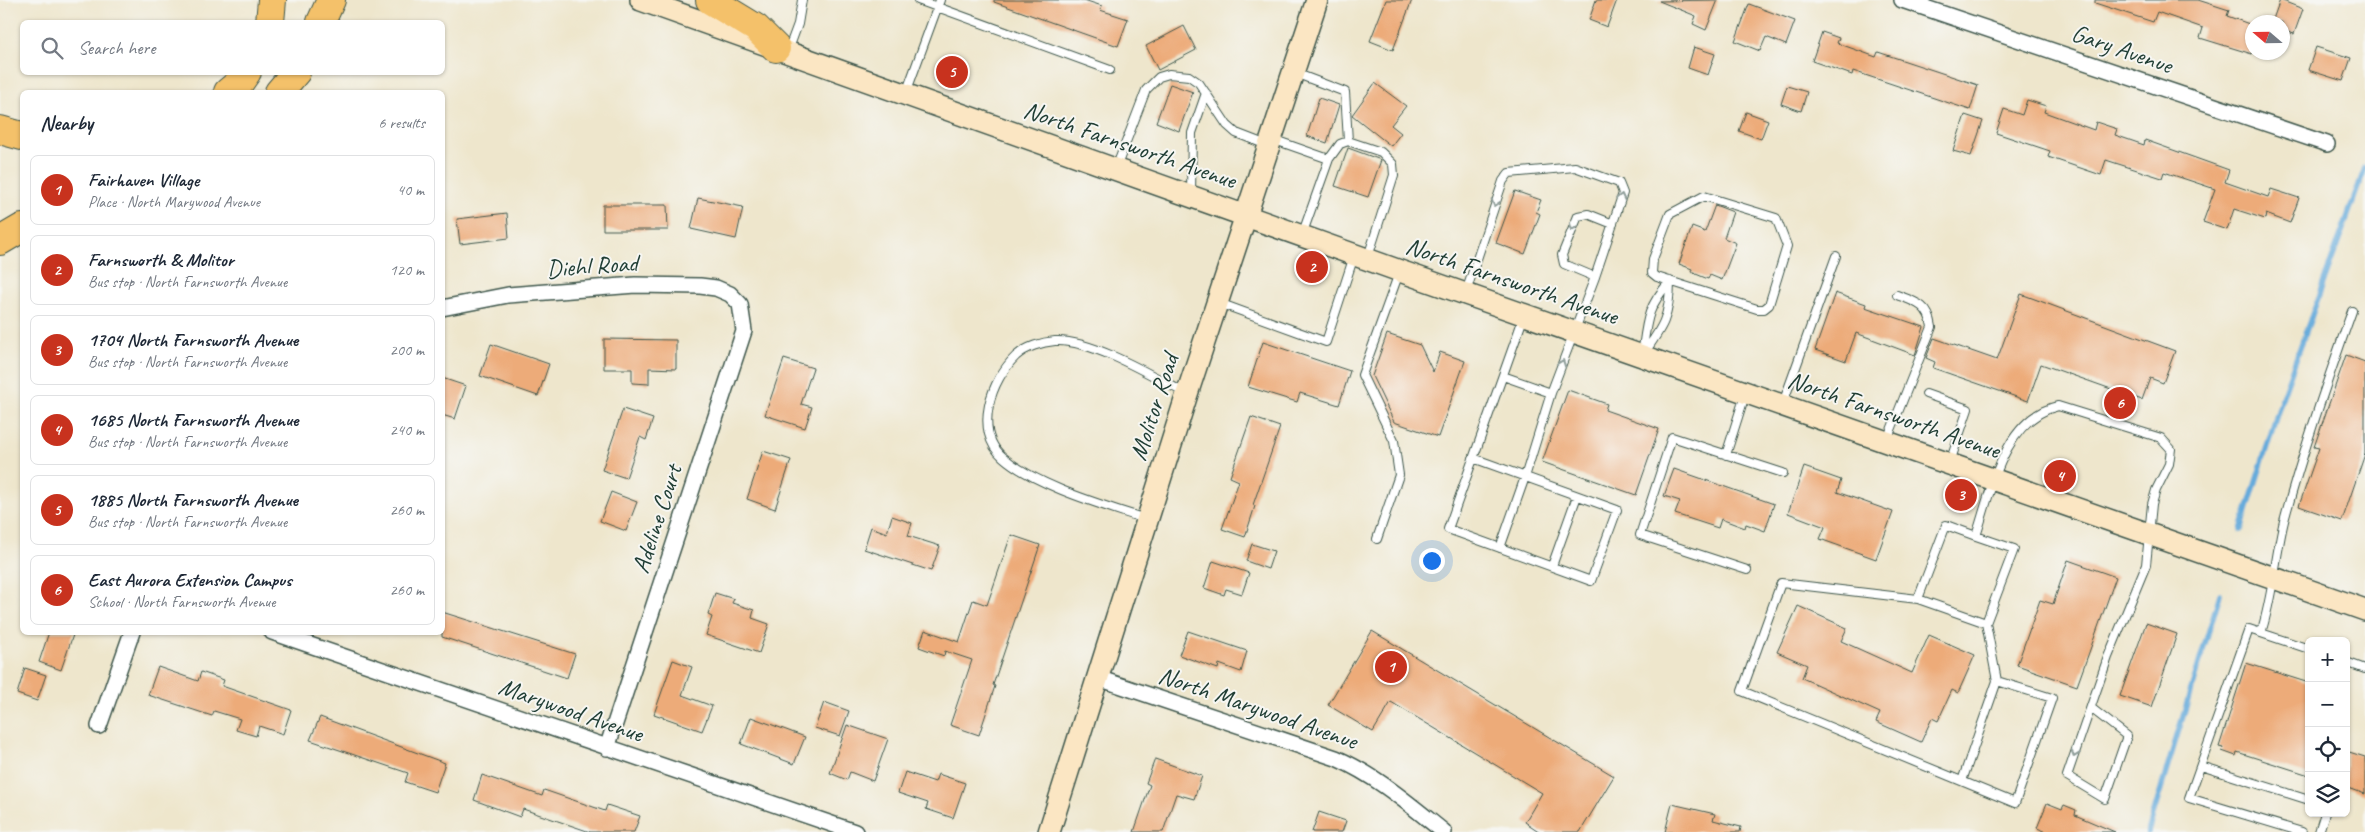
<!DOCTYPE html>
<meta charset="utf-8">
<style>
:root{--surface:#fff;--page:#f6f6f7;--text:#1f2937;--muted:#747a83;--line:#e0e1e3;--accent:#c8321e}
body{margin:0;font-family:Caveat,sans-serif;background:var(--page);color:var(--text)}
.controls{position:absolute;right:15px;bottom:15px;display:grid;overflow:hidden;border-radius:8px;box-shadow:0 1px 4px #0004}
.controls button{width:45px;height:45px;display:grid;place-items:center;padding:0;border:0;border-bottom:1px solid var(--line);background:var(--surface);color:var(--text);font:25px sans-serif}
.compass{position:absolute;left:2245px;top:15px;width:45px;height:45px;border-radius:50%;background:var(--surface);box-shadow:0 1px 4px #0004;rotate:290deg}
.you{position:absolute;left:1431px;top:560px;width:18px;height:18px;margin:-12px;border:4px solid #fff;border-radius:50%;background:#1a73e8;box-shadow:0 0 0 8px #1a73e833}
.badge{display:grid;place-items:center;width:32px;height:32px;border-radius:50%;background:var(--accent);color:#fff;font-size:16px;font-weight:700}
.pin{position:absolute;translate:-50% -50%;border:2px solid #fff;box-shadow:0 1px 5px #0006}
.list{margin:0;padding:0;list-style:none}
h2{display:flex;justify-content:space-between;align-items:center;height:65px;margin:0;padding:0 20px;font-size:21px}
h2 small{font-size:16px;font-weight:400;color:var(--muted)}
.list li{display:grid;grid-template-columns:32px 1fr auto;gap:15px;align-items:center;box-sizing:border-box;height:70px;margin:0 10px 10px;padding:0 10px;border:1px solid var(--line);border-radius:8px}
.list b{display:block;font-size:19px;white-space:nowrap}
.list p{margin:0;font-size:16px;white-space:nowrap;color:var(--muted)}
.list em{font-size:16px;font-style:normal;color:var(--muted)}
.icon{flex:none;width:28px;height:28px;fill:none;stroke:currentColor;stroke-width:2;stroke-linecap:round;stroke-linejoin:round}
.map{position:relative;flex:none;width:2365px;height:832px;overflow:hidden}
.search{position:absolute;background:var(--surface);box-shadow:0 1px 4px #0004;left:20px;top:20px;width:425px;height:55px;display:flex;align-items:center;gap:12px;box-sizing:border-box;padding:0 18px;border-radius:8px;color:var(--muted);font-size:19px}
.panel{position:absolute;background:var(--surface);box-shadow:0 1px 4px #0004;left:20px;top:90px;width:425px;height:545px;border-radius:8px}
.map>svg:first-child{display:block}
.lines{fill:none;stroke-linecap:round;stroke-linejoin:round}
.stream{stroke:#66abdb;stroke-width:5.5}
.building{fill:#edab79}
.lane-casing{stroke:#3e564b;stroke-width:10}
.street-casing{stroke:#3e564b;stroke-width:18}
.secondary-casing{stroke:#3e564b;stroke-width:24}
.highway-casing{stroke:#3e564b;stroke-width:30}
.lane{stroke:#fff;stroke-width:8}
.street{stroke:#fff;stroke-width:15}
.secondary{stroke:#fbe6c3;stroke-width:21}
.highway{stroke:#f4c16a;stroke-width:28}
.oneway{stroke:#8f9e9a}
.labels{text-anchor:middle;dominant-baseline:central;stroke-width:4;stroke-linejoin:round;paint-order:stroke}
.street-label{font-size:25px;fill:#1f3d34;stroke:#f6f6f2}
</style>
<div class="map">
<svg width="2365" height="832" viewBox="0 0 2365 832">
<rect width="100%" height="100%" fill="#f6f6f2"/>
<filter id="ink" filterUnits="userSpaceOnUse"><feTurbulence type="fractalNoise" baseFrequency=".02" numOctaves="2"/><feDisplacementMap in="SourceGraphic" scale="10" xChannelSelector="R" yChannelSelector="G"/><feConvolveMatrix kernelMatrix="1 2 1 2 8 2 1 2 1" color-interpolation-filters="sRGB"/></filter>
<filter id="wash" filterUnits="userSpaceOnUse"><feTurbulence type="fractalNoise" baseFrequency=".0096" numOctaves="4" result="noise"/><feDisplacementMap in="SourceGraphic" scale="20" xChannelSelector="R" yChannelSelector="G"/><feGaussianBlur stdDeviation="1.12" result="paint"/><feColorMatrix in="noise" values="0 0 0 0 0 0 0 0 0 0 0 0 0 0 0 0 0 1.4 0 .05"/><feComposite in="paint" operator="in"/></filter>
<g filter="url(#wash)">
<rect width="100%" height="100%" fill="#eee6cc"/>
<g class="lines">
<path class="stream" d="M2241,530L2283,395L2365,168
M2148,832L2220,594"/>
</g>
<g id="blocks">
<path class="building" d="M994,0H1084L1102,6L1100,10L1128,19L1118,46L994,2Z
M1386,0H1412L1393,50L1370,41Z
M1596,0H1617L1607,27L1589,20Z
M1718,0L1706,30L1693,24L1696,16L1659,1Z
M2095,0H2198L2229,10L2227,16L2252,25V54L2200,38L2203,28L2157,12L2153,22L2095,3Z
M2280,0L2303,9L2294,34L2282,30V22H2272Z
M1749,4L1795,21L1786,45L1766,37L1760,51L1735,41Z
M1184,26L1196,50L1158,70L1146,46Z
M1822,32L1839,38L1837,43L1876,57L1878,52L1978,85L1970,110L1853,71L1852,75L1812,61Z
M1694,47L1715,54L1708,75L1688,68Z
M2316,47L2351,58L2343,81L2308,70Z
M1375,83L1406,106L1391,125L1401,133L1391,146L1352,115Z
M1170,84L1193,92L1179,131L1156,122Z
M1787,86L1807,92L1801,111L1781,104Z
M1319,98L1339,105L1327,143L1307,136Z
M2027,100L2046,106L2044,112L2094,130L2096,122L2117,129L2115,135L2144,145L2145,140L2229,170L2225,182L2268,197L2271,189L2299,198L2290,223L2266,214L2265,219L2234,209L2227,230L2203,222L2215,189L2164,172L2162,178L2106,160L2101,175L2048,157L2050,151L1996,133L2004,109L2022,115Z
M1746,112L1768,120L1761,139L1739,131Z
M1965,115L1983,121L1971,156L1953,151Z
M1348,148L1381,160L1368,197L1335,186Z
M1515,191L1541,200L1536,212L1540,214L1525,254L1496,243Z
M698,198L743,207L736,239L691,229Z
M603,205H667L668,230H603Z
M1715,205L1733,212L1724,238L1736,243L1722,280L1710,275L1708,279L1691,272L1692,269L1679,264L1692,227L1705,232Z
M507,213L509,238L460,244L457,219Z
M1835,293L1866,304L1865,307L1924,327L1915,355L1856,333L1846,361L1815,350Z
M2021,294L2175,351L2163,383L2150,378L2142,400L2041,364L2028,401L1933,368L1935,362L1926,358L1934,338L1997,360Z
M1387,334L1420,345L1433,372L1440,352L1465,361L1438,437L1394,422L1372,376Z
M604,339L676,340V369L649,368V384L632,383V369H604Z
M1263,342L1350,371L1339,405L1300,393L1297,402L1248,387Z
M491,344L549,364L538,396L480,376Z
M2346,355L2365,362V454L2342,521L2299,506L2319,448L2314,447Z
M784,359L813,368L801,404L812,407L805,428L765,415Z
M442,378L466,386L455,419L442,415Z
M1568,390L1607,404L1605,410L1659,429L1636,495L1542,462Z
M623,409L653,419L646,440L640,437L626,478L602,470Z
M1251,417L1280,427L1253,505L1255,506L1245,537L1222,529L1239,481L1230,477Z
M763,451L791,460L775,509L747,499Z
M1804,467L1841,480L1837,492L1893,512L1876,559L1820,539L1825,527L1788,513Z
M1674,469L1774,504L1765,531L1746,524L1745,528L1721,519L1718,528L1675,514L1680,501L1664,496Z
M611,492L637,502L626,531L600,521Z
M892,516L912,523L908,536L940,546L931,571L864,549L871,527L887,533Z
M1011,535L1040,545L993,685L995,686L979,735L950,725L972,660L945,651L944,656L919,647L925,630L959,642L973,600L987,605Z
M1252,544L1274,551L1268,569L1246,561Z
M2068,560L2116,577L2077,686L2017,665L2040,600L2053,604Z
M1213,561L1249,573L1242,594L1226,589L1224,595L1204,588Z
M715,593L734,599L732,603L754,610L752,618L769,624L759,653L706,635L712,617L708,615Z
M1798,606L1847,628L1841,641L1912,673L1929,635L1975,655L1958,693L1952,690L1938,721L1932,718L1921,742L1876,722L1880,713L1802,678L1807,665L1777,652Z
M442,612L575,654L567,678L442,637Z
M2146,623L2177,634L2152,707L2120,696Z
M1188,631L1247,651L1241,672L1219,664L1218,669L1179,655Z
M1372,631L1614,776L1580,832H1540L1525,822L1542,793L1391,702L1373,732L1328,705Z
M49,632H74L61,670L39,662Z
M673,660L692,667L682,695L712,706L702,731L654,714Z
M2246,663L2309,683V775L2237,752L2236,756L2222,751L2223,748L2219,747Z
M158,667L198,681L201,672L224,680L222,686L291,710L283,734L259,726L256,736L236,730L240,719L214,711L212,716L148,695Z
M25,668L46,675L37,701L17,694Z
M824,702L849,711L840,736L815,728Z
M320,717L445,763L435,792L405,782L408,773L310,740Z
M751,717L805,737L794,764L741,744Z
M847,725L888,739L873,781L850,772L847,780L830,773Z
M2346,751L2365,757V794L2346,787Z
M1155,759L1202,776L1194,799L1176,794L1163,832H1134L1150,785L1146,783Z
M905,772L935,782L938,774L965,783L953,818L926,809L928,803L898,793Z
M482,775L542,796L544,790L605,811L607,805L640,816L634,832H590L523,809L520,817L474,800Z
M2047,803L2062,809L2064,805L2076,810L2075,815L2115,832H2047L2037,828Z
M1672,804L1715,814L1713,820L1741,827L1740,832H1665Z
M1319,812L1346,821L1342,832H1312Z"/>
</g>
</g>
<g filter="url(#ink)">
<use href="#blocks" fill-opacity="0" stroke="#3e564b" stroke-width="1"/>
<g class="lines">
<defs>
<path id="lane" d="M918,0L1110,70
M788,51L798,24L802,0
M1295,73L1345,92L1348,141
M906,93L940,0
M1272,139L1329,159
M1116,168L1146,90L1159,77L1169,74L1189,76L1199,83L1227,125L1236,133L1267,145
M1191,194L1192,133L1206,93
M1704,196L1776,218L1787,246L1769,305L1764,309H1757L1657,277L1652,273L1653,259L1670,214Z
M1302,235L1329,159L1340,144L1348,141L1381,152L1393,164L1394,175L1368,257
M1595,277L1564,264L1562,255L1578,216L1588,214L1613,224
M1670,281C1670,317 1663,327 1642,356C1647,320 1646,309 1670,281Z
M1466,292L1503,181L1509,173L1575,167L1619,183L1623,193L1595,277L1551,393L1525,477L1500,548
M1219,303L1326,342L1354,256
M1503,376L1551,393
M1926,394L1968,409L1950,462
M1783,403L1836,256
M1887,440L1932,327C1929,305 1916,302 1897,295
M1726,455L1745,395
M1473,458L1617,510L1591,581L1448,529C1473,458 1499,387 1524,316
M1145,519C1103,505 1036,486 1003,457C973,431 991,380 1016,356C1026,347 1042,342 1055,341C1091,339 1153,376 1185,393
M1976,536L1946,525L1918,599L1986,623L2014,549L1976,536C1991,491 2004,418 2058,406L2161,438L2171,449L2169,464L2156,490L2152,504L2146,565L2108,657L2067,776L2105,799L2127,736L2091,708
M1377,539L1399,475L1394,441L1362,375L1399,273
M1552,566L1577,496
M1747,570L1640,535L1672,437L1783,473
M1918,599L1781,583L1742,691L2015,803L2052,698L1997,681L1986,623
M2261,633L2309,649
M2346,662L2365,669
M2201,766L2309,800
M1962,781L1997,681
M2302,832L2189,798L2249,629L2261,633C2273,596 2275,558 2284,521C2303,450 2327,381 2352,311
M2319,832L2325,813"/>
<path id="street" d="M1902,0L2327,144
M442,308L508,295L635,285L700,286L716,288L730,294L740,304L744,331L607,748
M272,632L855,832
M1098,678L1336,758C1377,776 1409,804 1444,832
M99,726L132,632"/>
<path id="secondary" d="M641,0L1400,271L2365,610
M1049,832L1187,394L1317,0"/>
<path id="highway" d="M710,0L756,28L776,48
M270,22L272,0
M321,22L331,0
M228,92L240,82L247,72
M279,92L296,72
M0,130L22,136
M0,241L22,228"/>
</defs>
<use href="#lane" class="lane-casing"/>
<use href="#street" class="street-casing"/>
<use href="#secondary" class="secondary-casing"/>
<use href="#highway" class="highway-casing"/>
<use href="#lane" class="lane"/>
<use href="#street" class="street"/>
<use href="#secondary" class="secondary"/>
<use href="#highway" class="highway"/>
</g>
<defs><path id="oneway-chevron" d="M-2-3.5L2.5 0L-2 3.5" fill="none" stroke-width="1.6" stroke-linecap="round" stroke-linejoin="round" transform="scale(1.25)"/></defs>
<g class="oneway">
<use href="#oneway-chevron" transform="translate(1621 197) rotate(-77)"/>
<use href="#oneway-chevron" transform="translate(1495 203) rotate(108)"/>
<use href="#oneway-chevron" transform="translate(1573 227) rotate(112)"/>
<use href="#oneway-chevron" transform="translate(1562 363) rotate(-70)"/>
<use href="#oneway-chevron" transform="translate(2075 754) rotate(109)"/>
</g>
</g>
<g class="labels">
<g class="street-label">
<text transform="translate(2122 49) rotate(19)">Gary Avenue</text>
<text transform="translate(1130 145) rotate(19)">North Farnsworth Avenue</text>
<text transform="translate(592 266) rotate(-4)">Diehl Road</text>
<text transform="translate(1512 281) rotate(19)">North Farnsworth Avenue</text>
<text transform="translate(1154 407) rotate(-72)">Molitor Road</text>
<text transform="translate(1894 415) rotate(19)">North Farnsworth Avenue</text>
<text transform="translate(657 519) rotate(-72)">Adeline Court</text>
<text transform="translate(1258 708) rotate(19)">North Marywood Avenue</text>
<text transform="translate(571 710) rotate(19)">Marywood Avenue</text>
</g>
</g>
</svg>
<div class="controls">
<button>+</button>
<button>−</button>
<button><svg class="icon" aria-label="locate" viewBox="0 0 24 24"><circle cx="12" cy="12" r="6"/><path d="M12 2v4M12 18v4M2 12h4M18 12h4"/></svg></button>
<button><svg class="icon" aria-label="layers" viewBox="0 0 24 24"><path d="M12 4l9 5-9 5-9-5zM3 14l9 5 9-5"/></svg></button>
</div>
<svg class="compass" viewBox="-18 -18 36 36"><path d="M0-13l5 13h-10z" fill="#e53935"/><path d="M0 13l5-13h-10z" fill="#747a83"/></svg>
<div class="you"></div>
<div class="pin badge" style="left:1391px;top:667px">1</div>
<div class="pin badge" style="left:1312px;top:267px">2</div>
<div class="pin badge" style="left:1961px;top:495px">3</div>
<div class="pin badge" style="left:2060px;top:476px">4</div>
<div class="pin badge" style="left:952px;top:72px">5</div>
<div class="pin badge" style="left:2120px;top:403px">6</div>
<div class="search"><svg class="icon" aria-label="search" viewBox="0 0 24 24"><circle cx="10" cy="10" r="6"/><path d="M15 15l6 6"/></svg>Search here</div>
<section class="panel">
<h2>Nearby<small>6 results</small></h2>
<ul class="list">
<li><span class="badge">1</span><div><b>Fairhaven Village</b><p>Place · North Marywood Avenue</p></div><em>40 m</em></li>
<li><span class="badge">2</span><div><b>Farnsworth &amp; Molitor</b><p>Bus stop · North Farnsworth Avenue</p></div><em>120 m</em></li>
<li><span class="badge">3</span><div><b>1704 North Farnsworth Avenue</b><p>Bus stop · North Farnsworth Avenue</p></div><em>200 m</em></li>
<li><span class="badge">4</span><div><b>1685 North Farnsworth Avenue</b><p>Bus stop · North Farnsworth Avenue</p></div><em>240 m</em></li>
<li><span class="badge">5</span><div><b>1885 North Farnsworth Avenue</b><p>Bus stop · North Farnsworth Avenue</p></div><em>260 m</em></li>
<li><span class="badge">6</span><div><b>East Aurora Extension Campus</b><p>School · North Farnsworth Avenue</p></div><em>260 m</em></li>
</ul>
</section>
</div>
